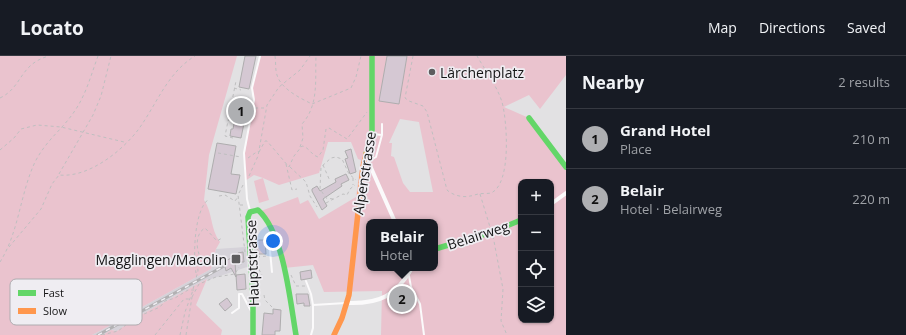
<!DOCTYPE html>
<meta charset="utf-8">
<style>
:root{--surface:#171b24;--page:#242831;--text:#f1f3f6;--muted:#9ea1a6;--line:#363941;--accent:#aeafb2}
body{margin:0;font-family:"Open Sans",sans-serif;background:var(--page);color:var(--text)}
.controls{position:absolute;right:12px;bottom:12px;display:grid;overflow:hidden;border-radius:8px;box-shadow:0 1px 3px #0004}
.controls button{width:36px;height:36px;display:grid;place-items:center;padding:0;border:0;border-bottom:1px solid var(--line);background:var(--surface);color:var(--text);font:20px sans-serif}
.you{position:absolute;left:273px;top:185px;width:14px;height:14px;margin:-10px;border:3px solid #fff;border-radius:50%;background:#1a73e8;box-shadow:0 0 0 6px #1a73e833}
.badge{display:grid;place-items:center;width:26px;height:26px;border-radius:50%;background:var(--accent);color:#111;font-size:13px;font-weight:700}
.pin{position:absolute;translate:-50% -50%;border:2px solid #fff;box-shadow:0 1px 4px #0006}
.popup{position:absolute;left:366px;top:163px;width:72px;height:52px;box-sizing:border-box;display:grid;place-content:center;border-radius:8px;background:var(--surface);filter:drop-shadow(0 1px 3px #0005);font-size:13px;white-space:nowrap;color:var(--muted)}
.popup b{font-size:15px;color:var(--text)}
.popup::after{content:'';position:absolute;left:50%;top:100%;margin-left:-8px;border:8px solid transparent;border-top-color:var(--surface)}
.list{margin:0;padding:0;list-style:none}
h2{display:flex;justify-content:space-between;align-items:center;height:52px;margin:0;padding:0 16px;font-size:17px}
h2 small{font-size:13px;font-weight:400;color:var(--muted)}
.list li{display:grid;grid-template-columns:26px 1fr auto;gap:12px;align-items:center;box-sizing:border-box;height:60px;padding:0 16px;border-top:1px solid var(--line)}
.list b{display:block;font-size:15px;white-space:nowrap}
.list p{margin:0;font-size:13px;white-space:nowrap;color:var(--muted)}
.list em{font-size:13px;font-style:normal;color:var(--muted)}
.icon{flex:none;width:22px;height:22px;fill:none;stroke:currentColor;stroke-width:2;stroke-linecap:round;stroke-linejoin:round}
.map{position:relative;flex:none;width:566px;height:279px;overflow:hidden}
header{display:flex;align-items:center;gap:24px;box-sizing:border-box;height:56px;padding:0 20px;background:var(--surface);border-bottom:1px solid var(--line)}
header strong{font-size:19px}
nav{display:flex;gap:22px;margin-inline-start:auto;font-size:14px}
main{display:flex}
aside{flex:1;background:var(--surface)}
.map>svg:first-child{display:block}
.built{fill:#d5d2d9}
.green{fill:#eac3ce;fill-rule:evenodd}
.building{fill:#d5c8d3;stroke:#aeadae}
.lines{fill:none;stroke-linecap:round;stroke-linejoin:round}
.path{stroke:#bfbfc0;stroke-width:1;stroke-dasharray:3 3;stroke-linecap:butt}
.lane{stroke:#fbfafb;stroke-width:2}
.street{stroke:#fbfafb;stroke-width:4}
.fast{stroke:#63d668;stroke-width:5.5}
.slow{stroke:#ff974d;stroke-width:5.5}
.rail-casing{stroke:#b2b1b3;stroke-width:3}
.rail{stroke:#efedf2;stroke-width:1.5;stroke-dasharray:4.5;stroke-linecap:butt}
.poi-dot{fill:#5d5c5e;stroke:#efedf2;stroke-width:1.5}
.labels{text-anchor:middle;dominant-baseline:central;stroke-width:3.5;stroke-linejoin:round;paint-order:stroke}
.poi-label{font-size:14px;fill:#151516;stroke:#efedf2;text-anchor:start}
.street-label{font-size:14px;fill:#151516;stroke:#efedf2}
.key{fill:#efedf2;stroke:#aeacb0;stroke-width:1}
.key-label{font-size:11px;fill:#151516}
</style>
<header>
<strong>Locato</strong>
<nav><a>Map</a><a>Directions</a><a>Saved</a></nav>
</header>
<main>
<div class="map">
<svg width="566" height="279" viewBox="0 0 566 279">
<rect width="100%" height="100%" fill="#e2e1e3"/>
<path class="built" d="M246,191L247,211L208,224L207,223L137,261L117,275L112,274L103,279H92L109,270L110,263L115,261L133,256L211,213L216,193Z"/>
<path class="green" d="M0,0H237L209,99L204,144C213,157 210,173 220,186L216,193L211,213L133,256L110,263L109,270L92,279H0Z
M261,0H566V19L540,53L529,39L504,51L529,62L566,111V279H381L382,235L324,236L313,209L284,212L279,193L261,155L298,141L300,148L308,144L319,163L356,141L361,104L358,103L351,86H328L319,117L279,129L263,122L269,144L259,147L254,125L263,122L254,119L245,125L244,102L254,44L252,32ZM400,63L419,66L433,136H410L403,127L394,101L391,100L392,87H389ZM521,126H551V264H521ZM369,166H435V212H369Z
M207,223L196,249L222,274L221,279H103L111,274L117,275L137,261Z"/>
<path class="building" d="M245,0H256L249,33L239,31Z
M387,0H407L399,48L379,45Z
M237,41L249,43L241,82L230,80L231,73H233L238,47H236Z
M217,87L236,90L231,118L240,119L236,138L208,133Z
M351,93L356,116L350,118L345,103L348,102L345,95Z
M346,118L349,124L341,128L342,130L323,143L327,150L322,154L312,135V133L317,130L320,135L336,126L335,123Z
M257,184H265L266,198H258V194L255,195L254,188H257Z
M243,196L244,206H235L236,221L231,212L226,215L224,206L238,198V197Z
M311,214L312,222L301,224L300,216Z
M245,218L246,233L237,234L236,219Z
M404,235L407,249L400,250L397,237Z
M296,238H308L310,250H304V247L297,248Z
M227,242L232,249L225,255L219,248Z
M273,253L281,254L280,275H275V279H262L264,257L273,258Z"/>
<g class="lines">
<path class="path" d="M275,0C276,6 275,13 277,19C281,33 300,42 312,48L351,32L356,21L361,0
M413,0L405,42L409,45L423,50L427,56L447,134C452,139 463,142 470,140C473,140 476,138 479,138C482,137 487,138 491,137C512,128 507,64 502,46C497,30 485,14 477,0
M234,32L241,34
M0,42C23,31 19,8 49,0
M255,52H265
M228,65L232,61L233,57L230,55
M233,82L225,80L236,25
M300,91L303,82L302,68C319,49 315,24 316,0
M0,94L14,82L21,73L37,69L61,71L124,86
M259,96L265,85H267L289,111L294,100L302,90C309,91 311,99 318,101L323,94L326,73L329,72L347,83L367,56
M218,97L241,101
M248,102L258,95
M286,108L292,134L297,133
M323,109L330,125
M290,111L306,126L310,140L317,151
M59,118L93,59L101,40L111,0
M249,120L258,100L267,49L279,31L300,14L310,0
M353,122V129
M243,129L238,139L245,196
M480,138L490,171
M219,140L225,139L235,145L238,141
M333,143L326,142L320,133L321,111L331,102L336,101L342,103L349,118L356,124
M326,147L343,138L347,139L350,133L355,129
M240,149H245
M493,180L503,233L501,265L507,279
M9,191L41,153L52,128L59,119C88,122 121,96 138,74C157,48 167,17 195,0
M255,197H257V201L267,200
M0,206C19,176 20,138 35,106C47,83 61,75 74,56C86,39 91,19 98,0
M240,206L241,209
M256,208L262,219
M196,217C193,200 194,153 209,143
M291,219L296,230H305
M264,239L265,244L274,253
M192,241L199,228L216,221L235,218L239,211
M102,279L118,275L135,262L160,251L165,245L175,242L188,234H195
M155,279L184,243H190
M180,279L185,256L192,237L198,215L197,201L199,198C196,190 196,177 205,172L217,185L222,182
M186,279L192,241"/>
<path class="lane" d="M382,79V68
M369,105L376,101L382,79L373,78
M250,155L247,143L244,97L254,44L252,32L260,0
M272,216L269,184L272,176
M409,220L411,231L420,248L424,279
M306,225L311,238L313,249L346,247
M232,257L239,252V238H242L251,255
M311,279L313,272V249"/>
<path class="street" d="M364,104L368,105L395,166
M551,148L566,137
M348,247C379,248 396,240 412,212"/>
<path class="fast" d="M529,62L566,111
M366,98L372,77V0
M435,193L492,176L521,164
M253,279V242L248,161L250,156L258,154C284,177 290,245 296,279"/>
<path class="slow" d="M334,279L342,262L349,239L363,111L366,98"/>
<defs>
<path id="rail" d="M98,279L226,209"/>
</defs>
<use href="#rail" class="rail-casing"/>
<use href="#rail" class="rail"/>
</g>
<g class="poi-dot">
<circle cx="432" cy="16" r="4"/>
<rect x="231" y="198" width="10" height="10" rx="2"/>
</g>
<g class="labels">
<g class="poi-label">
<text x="440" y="16">Lärchenplatz</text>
<text x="227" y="203" text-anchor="end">Magglingen/Macolin</text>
</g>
<g class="street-label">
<text transform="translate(364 117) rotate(-81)">Alpenstrasse</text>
<text transform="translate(478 179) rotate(-18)">Belairweg</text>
<text transform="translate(252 207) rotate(-92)">Hauptstrasse</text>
</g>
</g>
<rect x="10" y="223" width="132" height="46" rx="6" class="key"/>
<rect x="18" y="234" width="18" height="6" fill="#63d668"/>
<rect x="18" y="252" width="18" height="6" fill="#ff974d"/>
<g class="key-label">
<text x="43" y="241">Fast</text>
<text x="43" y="259">Slow</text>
</g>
</svg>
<div class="controls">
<button>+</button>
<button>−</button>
<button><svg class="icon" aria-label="locate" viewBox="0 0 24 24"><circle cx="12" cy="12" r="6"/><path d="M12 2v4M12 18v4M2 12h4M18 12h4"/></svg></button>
<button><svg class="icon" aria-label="layers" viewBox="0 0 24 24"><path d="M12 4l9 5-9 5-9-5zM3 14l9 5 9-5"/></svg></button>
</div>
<div class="you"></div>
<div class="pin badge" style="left:241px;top:55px">1</div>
<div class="pin badge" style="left:402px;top:243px">2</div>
<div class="popup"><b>Belair</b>Hotel</div>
</div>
<aside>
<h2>Nearby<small>2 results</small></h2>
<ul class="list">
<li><span class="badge">1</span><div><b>Grand Hotel</b><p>Place</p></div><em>210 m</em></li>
<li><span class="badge">2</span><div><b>Belair</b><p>Hotel · Belairweg</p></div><em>220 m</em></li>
</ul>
</aside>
</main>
